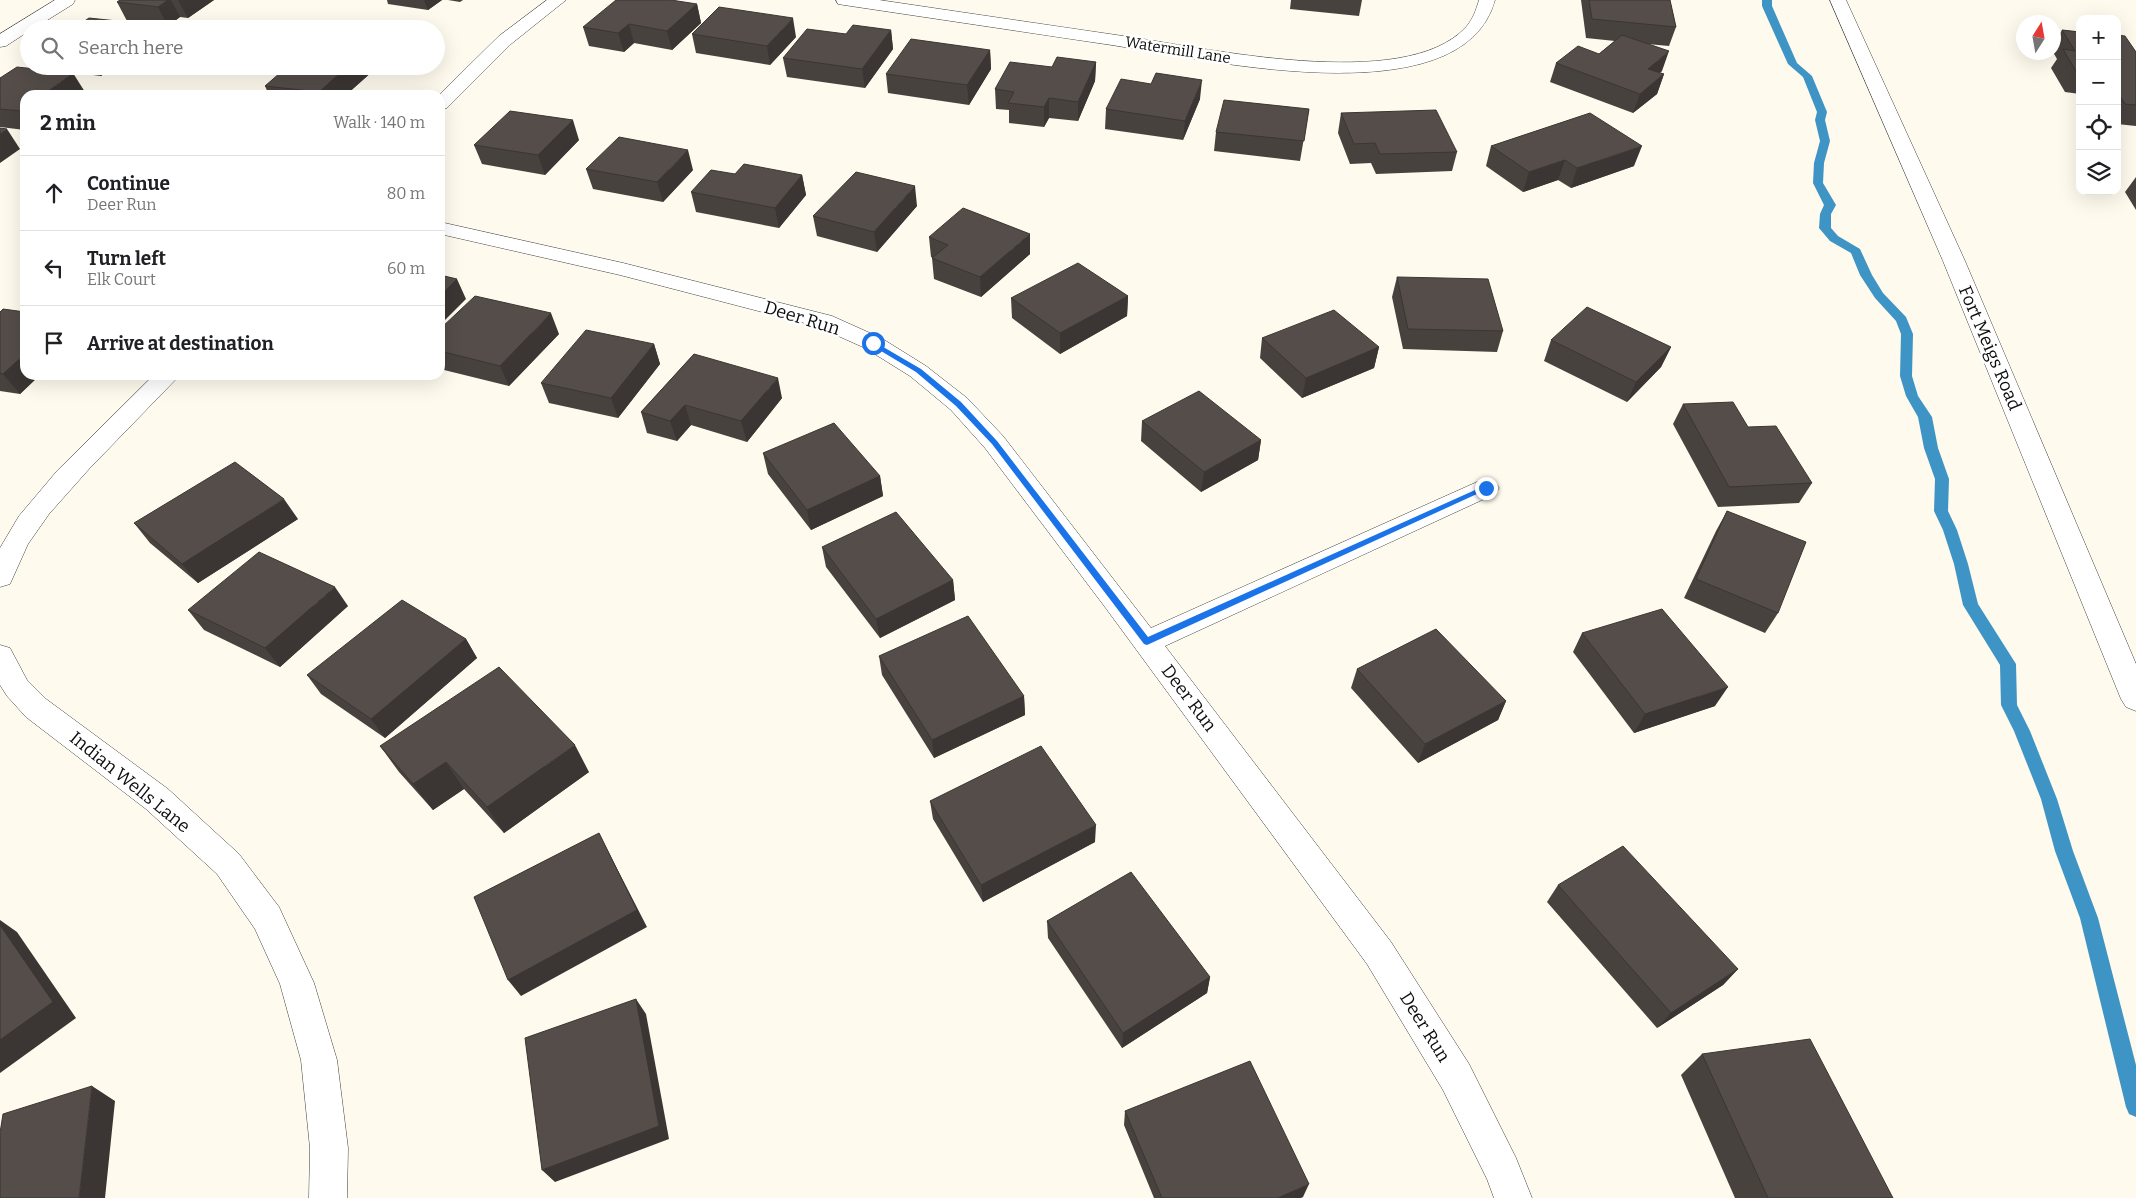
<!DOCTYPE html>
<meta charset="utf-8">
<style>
:root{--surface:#fff;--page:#f6f6f6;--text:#202124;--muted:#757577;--line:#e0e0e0}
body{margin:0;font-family:Bitter,serif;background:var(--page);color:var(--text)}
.controls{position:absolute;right:15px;top:15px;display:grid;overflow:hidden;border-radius:10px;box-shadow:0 5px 20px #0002}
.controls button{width:45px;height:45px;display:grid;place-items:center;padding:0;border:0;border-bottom:1px solid var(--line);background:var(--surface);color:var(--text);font:25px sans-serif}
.compass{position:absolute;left:2016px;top:15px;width:45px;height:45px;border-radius:50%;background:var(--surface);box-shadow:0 5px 20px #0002;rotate:11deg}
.stop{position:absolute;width:15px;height:15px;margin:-11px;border:4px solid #1a73e8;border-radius:50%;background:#fff}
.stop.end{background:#1a73e8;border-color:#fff;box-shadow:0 1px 5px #0008}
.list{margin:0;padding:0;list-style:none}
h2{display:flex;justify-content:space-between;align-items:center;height:65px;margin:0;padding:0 20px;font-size:21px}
h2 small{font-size:16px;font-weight:400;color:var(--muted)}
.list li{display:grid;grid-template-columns:32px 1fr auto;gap:15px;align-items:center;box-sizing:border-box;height:75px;padding:0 20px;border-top:1px solid var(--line)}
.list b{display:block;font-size:19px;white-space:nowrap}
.list p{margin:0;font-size:16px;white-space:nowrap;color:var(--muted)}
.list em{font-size:16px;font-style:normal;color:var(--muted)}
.icon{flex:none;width:28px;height:28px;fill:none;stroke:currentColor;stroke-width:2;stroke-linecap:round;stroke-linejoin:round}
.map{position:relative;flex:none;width:2136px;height:1198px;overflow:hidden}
.search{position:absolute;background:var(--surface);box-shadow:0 5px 20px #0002;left:20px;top:20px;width:425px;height:55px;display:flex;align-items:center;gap:12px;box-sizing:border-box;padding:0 18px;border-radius:28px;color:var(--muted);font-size:19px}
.panel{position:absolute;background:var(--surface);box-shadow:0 5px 20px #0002;left:20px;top:90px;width:425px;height:290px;border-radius:15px}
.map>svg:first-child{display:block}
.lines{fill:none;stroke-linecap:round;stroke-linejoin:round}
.stream{fill:#3f94c6;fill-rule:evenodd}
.minor-casing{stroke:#3f3f3f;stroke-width:1}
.tertiary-casing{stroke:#3f3f3f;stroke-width:1}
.minor{fill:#fff;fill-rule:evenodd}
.tertiary{fill:#fff;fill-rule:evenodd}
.wall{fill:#48423f}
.shaded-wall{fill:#3b3633}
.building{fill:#544d49;stroke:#3b3633}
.route{fill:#1a73e8}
.labels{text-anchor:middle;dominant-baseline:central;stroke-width:5;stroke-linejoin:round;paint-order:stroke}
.far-street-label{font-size:15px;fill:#0c0c0c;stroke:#fff}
.street-label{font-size:18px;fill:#0c0c0c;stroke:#fff}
</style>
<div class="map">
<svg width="2136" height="1198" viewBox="0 0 2136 1198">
<rect width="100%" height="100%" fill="#fefaed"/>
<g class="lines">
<path class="stream" d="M1762,0H1772V6L1797,63L1812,76L1827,112L1825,120L1830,141L1824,163L1823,183L1836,205L1831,214V228L1838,236L1860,249L1872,275L1883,293L1906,317L1913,334L1912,376L1918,396L1932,417L1938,448L1949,479L1948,511L1957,530L1968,564L1978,604L2016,664L2017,705L2030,731L2057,799L2073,851L2098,918L2136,1065V1117L2129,1114L2126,1107L2080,918L2055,851L2041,799L2014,731L2001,705L2000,665L1963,605L1954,564L1943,530L1934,511L1935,479L1924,448L1918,417L1906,396L1900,376L1901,334L1896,321L1875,298L1860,275L1851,253L1830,241L1819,228L1820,214L1824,205L1813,183L1814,163L1820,141L1815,120L1817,112L1803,77L1788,64L1762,6Z"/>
<defs>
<path id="minor" d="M55,0H75L73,4L33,29H29V31L6,46L0,47V34Z
M547,0H566L511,44L447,108L440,110L439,95L499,36Z
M836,0H879C960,12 1041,24 1123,36C1203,47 1405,94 1466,27C1473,19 1476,10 1479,0H1495C1462,122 1194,57 1105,44C1018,31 931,18 844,5L838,4Z
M440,222L623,263L832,316L881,338L926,366L967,398L1003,436L1151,628L1477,482L1486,479L1495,482L1499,488L1495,494L1165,646L1391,942L1469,1064L1516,1158L1532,1198H1494L1487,1179L1443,1090L1367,964L1105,607L985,448L951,410L910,376L865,348L816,326L620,275L440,234Z
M154,375H180L89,469L49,514L28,544L10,584L0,587V548L19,516L57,471Z
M0,645L10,648L27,680L46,699L168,789L239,854L279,907L314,983L337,1060L348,1148L347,1198H309L310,1148L301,1060L280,984L255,929L217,874L146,809L26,717L7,696L0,685Z"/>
<path id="tertiary" d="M1830,0H1846L1965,261L2136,664V711L2126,707L2121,699L1943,261Z"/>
</defs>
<use href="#minor" class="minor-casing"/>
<use href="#tertiary" class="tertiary-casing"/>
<use href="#minor" class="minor"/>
<use href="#tertiary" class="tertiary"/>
</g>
<path class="wall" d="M120,0H214L188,18L180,17L168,26L127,21L117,2Z
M387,0H442L428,10L388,4Z
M448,0H463L460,2Z
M1291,0H1362L1359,16L1290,9Z
M1581,0H1670L1676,27L1669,46L1647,44L1662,71L1659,73L1664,74L1657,94L1633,113L1550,82L1556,63L1599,54L1615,41L1586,38Z
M697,4L701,23L672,50L634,43L624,52L589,46L583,27Z
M891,30L893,49L865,88L787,77L783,58L846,34Z
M2062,30L2080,32V94L2065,92L2051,68L2057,59L2053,52H2054V45Z
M692,34L796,37L770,65L696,53Z
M2117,35L2136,52V126L2117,124Z
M990,50L991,69L969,105L888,93L886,74Z
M1096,62L1095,81L1078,121L1049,118L1044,127L1009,123V110L996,109L995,89L1052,67Z
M50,66H113L101,76L52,70Z
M374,70L346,95H269L265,86Z
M0,78L85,92L25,95V130L0,127Z
M1151,84L1200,99L1183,140L1105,129L1106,109Z
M1309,109L1300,161L1214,151L1216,132Z
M1341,113L1457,152L1452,171L1376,174L1371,163L1350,164L1338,133Z
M579,140L545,175L482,164L474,145Z
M1491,146L1634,166L1571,188L1558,180L1523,192L1486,166Z
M586,169L693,170L663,202L593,189Z
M735,174L802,175L806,195L779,228L696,212L691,192Z
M2136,177V210L2125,192Z
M917,206L877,252L817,236L813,216Z
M929,237L1030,254L981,297L934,279L932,258H933L931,257Z
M1397,277L1503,331L1497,352L1403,349L1392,297Z
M1128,296L1127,316L1060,354L1012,318L1011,298Z
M0,312L25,375H40L20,394L0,391Z
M440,329L559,334L509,386L440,369Z
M1262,338L1379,347L1374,368L1302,398L1260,358Z
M1551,340L1671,347L1661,367L1627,402L1544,361Z
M654,344L660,364L618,418L549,403L541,383Z
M694,354L782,398L747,442L691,425L677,441L647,433L641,412Z
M1683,404L1748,427L1812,483L1799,503L1718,507L1673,424Z
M1142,421L1261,440L1258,460L1201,492L1141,441Z
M763,453L880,476L883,496L811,530L768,474Z
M1727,511L1778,613L1765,633L1684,598L1716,531Z
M298,519L198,583L150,543L134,523Z
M822,547L953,580L955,600L880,638L826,567Z
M348,606L280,667L204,630L188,610Z
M1582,633L1715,706L1634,733L1573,652Z
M466,639L477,658L385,738L321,694L307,675Z
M879,656L1024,696L1025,715L934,758L882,675Z
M1357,669L1506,701L1498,720L1418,763L1351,688Z
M380,746L589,772L504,833L464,789L433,810L399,772Z
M930,801L1095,842L983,902L933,819Z
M1558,885L1738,969L1723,985L1657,1028L1547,902Z
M1047,921L1210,977L1207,993L1122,1048L1048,938Z
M1702,1054L1893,1198H1735L1681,1075Z
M1125,1111L1303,1197L1300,1198H1154L1124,1125Z"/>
<path class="shaded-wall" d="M168,0H171L180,17L168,26L158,7Z
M178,0H214L188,18Z
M424,0H442L428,10Z
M697,4L701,23L672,50L667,31Z
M793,18L796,37L770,65L767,46Z
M136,23L139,29H128Z
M629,24L634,43L624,52L618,33Z
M891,30L893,49L865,88L862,69Z
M990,50L991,69L969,105L967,85Z
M1669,51L1662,71L1641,88L1648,69Z
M1096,62L1095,81L1078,121V102Z
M95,66H113L101,76Z
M348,66H372L374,70L346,95H321L319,92Z
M73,73L85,92L82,95H43Z
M1664,74L1657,94L1633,113L1640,94Z
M1202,80L1200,99L1183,140L1185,121Z
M1049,98V118L1044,127V107Z
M25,108V118L21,111Z
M573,120L579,140L545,175L538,155Z
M7,129L20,149L0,163V134Z
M1642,146L1634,166L1571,188L1577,168Z
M688,150L693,170L663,202L657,182Z
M1565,160L1558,180L1523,192L1529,172Z
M802,175L806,195L779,228L775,208Z
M915,186L917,206L877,252L874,232Z
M1030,234V254L981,297L980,277Z
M457,279L466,299L440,325V296Z
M1128,296L1127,316L1060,354V333Z
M551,313L559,334L509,386L500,366Z
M654,344L660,364L618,418L611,398Z
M1379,347L1374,368L1302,398L1306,378Z
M1671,347L1661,367L1627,402L1636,382Z
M25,354V375H40L20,394L3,374Z
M778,378L782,398L747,442L741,421Z
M685,405L691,425L677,441L670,421Z
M1261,440L1258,460L1201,492L1204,472Z
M880,476L883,496L811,530L807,510Z
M284,499L298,519L198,583L182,564Z
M953,580L955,600L880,638L876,619Z
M335,587L348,606L280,667L265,648Z
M466,639L477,658L385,738L371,719Z
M1728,687L1715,706L1634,733L1645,714Z
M1024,696L1025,715L934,758L932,740Z
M1506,701L1498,720L1418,763L1425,744Z
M575,745L589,772L504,833L487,807Z
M446,762L464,789L433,810L413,784Z
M1096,825L1095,842L983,902L981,885Z
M599,833L608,851L647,927L521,996L508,980Z
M0,920L17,932L76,1018L0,1073Z
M1738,969L1723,985L1657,1028L1671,1013Z
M1210,977L1207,993L1122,1048L1123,1033Z
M636,999L646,1014L669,1139L555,1182L542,1170Z
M92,1086L115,1101L105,1198H79Z
M1309,1184L1303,1197L1300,1198H1278Z"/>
<path class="building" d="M120,0H168L158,7L117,2Z
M616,0H671L697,4L667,31L629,24L618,33L583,27Z
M1589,0H1670L1676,27L1592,19Z
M719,7L793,18L767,46L692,34Z
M89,18L136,23L128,29H73Z
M853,25L891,30L862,69L783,58L807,29L846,34Z
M2062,30L2080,32V73H2077L2063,49L2075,51Z
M1622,35L1669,51L1648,69L1664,74L1640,94L1556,63L1578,46L1599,54Z
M2117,35L2125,36L2136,52V105L2125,104L2117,91Z
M911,39L990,50L967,85L886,74Z
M1057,57L1096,62L1078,102L1049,98L1044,107L1008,103L1014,92L995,89L1010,62L1052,67Z
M288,66H348L319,92L265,86Z
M17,67L73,73L43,95H25V108L21,111L0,109V78Z
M1156,73L1202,80L1185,121L1106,109L1121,79L1151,84Z
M1224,100L1309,109L1304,141L1216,132Z
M1436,110L1457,152L1380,154L1375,143L1354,144L1341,113Z
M510,111L573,120L538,155L474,145Z
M1590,113L1642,146L1577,168L1565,160L1529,172L1491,146Z
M0,128L7,129L0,134Z
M619,137L688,150L657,182L586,169Z
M744,164L802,175L775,208L691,192L711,170L735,174Z
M856,172L915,186L874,232L813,216Z
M963,208L1030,234L980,277L932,258L948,245L929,237Z
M1078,263L1128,296L1060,333L1011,298Z
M440,275L457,279L440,296Z
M1397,277L1488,279L1503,331L1408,329Z
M475,296L551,313L500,366L440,351V329Z
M1587,307L1671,347L1636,382L1551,340Z
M3,309L25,312V354L3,374L0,373V312Z
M1334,310L1379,347L1306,378L1262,338Z
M586,330L654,344L611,398L541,383Z
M694,354L778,378L741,421L685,405L670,421L641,412Z
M1199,391L1261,440L1204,472L1142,421Z
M1733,402L1748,427L1776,426L1812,483L1729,487L1683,404Z
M834,423L880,476L807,510L763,453Z
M235,462L284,499L182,564L134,523Z
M1727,511L1806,542L1778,613L1696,579Z
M896,512L953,580L876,619L822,547Z
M259,552L335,587L265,648L188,610Z
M402,600L466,639L371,719L307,675Z
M1662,609L1728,687L1645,714L1582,633Z
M968,616L1024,696L932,740L879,656Z
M1436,629L1506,701L1425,744L1357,669Z
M499,667L575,745L487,807L446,762L413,784L380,746Z
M1041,746L1096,825L981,885L930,801Z
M599,833L637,910L508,980L474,897Z
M1623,846L1738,969L1671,1013L1558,885Z
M1131,872L1210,977L1123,1033L1047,921Z
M0,925L53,1002L0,1040Z
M636,999L659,1126L542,1170L525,1038Z
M1810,1039L1893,1198H1768L1702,1054Z
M1250,1061L1309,1184L1278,1198H1162L1125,1111Z
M92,1086L79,1198H0V1133L3,1114Z"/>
<path class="route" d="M873,341L921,369L961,402L997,441L1148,637L1484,486L1486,485L1490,488L1147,645L1144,644L992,444L956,406L916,372L871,345V342Z"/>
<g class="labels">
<g class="far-street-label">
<text transform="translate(1178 50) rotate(9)">Watermill Lane</text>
</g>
<g class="street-label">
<text transform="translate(802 318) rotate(17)">Deer Run</text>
<text transform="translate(1990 348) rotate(67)">Fort Meigs Road</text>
<text transform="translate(1189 698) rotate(53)">Deer Run</text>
<text transform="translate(130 782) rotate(39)">Indian Wells Lane</text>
<text transform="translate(1425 1027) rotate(58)">Deer Run</text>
</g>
</g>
</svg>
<div class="controls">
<button>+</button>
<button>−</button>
<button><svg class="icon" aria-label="locate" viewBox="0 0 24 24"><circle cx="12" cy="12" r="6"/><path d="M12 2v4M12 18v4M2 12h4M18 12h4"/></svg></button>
<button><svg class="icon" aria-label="layers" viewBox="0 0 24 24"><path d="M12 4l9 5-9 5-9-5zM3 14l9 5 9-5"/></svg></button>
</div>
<svg class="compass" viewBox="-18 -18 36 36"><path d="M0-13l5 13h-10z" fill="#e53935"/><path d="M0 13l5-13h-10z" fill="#757577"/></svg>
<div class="stop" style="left:873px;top:343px"></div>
<div class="stop end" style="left:1486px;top:488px"></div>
<div class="search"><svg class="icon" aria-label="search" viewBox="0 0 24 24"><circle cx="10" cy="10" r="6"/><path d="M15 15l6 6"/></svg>Search here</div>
<section class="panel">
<h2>2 min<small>Walk · 140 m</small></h2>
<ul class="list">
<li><svg class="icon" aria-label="ahead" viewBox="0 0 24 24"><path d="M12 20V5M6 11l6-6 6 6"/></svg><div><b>Continue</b><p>Deer Run</p></div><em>80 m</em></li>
<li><svg class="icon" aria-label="left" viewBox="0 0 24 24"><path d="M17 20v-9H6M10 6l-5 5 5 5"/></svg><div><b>Turn left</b><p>Elk Court</p></div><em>60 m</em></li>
<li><svg class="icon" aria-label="arrive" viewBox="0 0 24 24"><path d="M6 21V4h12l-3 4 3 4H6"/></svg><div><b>Arrive at destination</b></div></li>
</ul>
</section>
</div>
